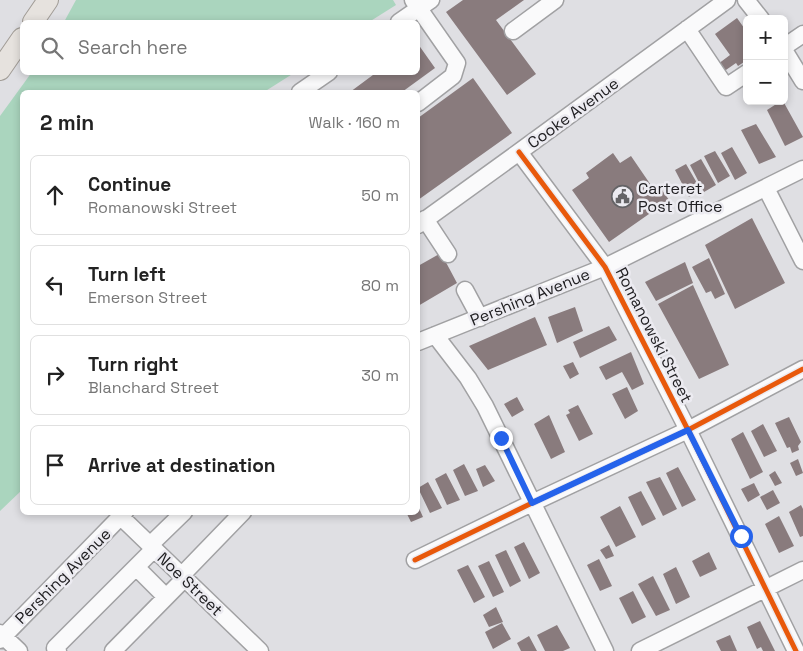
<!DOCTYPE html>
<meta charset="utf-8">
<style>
:root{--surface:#fff;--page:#f2f2f2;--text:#222;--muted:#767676;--line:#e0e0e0}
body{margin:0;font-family:"Space Grotesk",sans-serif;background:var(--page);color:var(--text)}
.controls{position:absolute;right:15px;top:15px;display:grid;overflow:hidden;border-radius:8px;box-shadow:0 2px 8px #0003}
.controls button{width:45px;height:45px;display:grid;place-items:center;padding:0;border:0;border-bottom:1px solid var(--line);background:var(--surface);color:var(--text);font:25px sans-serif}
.stop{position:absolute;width:15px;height:15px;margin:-11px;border:4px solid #2563eb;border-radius:50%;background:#fff}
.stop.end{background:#2563eb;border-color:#fff;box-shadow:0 1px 5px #0008}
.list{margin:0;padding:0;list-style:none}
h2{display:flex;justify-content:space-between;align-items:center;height:65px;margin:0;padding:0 20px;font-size:21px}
h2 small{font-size:16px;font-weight:400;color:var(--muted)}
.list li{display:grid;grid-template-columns:32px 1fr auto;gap:15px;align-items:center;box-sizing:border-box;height:80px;margin:0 10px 10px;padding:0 10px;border:1px solid var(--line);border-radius:8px}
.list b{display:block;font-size:19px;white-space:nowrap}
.list p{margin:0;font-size:16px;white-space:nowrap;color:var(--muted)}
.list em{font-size:16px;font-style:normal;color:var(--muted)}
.icon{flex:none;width:28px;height:28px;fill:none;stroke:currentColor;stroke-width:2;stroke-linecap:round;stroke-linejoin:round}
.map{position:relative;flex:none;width:803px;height:651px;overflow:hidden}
.search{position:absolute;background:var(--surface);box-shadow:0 2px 8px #0003;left:20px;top:20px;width:400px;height:55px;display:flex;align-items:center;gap:12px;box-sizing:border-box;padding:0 18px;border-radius:8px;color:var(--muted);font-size:19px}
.panel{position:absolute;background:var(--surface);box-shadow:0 2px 8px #0003;left:20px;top:90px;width:400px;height:425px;border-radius:8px}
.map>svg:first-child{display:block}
.green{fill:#aad5be}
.building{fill:#897b7d}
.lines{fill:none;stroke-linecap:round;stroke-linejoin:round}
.minor-casing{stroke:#a1a1a3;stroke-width:19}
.major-casing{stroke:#a19c96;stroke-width:22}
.minor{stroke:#fafafb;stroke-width:16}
.major{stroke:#e6e2de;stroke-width:20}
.cycleway-casing{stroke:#ecebf1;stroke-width:8}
.cycleway{stroke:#e8590c;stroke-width:5}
.route{stroke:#2563eb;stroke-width:6}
.labels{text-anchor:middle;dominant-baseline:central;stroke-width:5;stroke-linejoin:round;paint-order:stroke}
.street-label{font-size:16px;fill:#212023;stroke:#ecebf1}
.poi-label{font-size:16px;fill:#212023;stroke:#ecebf1;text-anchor:start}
</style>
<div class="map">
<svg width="803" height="651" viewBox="0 0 803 651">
<rect width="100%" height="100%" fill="#dfdfe3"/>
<path class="green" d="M76,0H393L396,5L369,22H64Z
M32,72L294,73L264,92H22V490L0,511V116Z"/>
<path class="building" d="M463,0H524L496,20L536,74L507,95L446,12Z
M737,18L747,32V60L738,66L736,63L723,72L718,64L730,55L715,34Z
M418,44L435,68L402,92H350L377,72H418Z
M473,78L512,133L418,200V118Z
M781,101H783L803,137L785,146L767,110Z
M756,124L776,157L759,164L741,130Z
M732,147L747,173L735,180L721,153Z
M715,151L730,176L718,183L704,156Z
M613,153L620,163L631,156L657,194L662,190L669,200L609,242L572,190L589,178L586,173Z
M701,159L716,185L704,192L690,165Z
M686,164L701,190L689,197L675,170Z
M752,218L785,283L735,309L705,245Z
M441,253L457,283L418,306V266Z
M709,258L725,294L715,299L711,291L706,293L692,267Z
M685,262L693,283L656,301L645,282Z
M693,285L729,365L699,379L658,304Z
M575,307L583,331L557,343L548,317Z
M535,317L547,345L488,370L469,346Z
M609,326L617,340L580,358L573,342Z
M631,352L644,384L632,390L622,372L606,380L599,367Z
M573,362L579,374L570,379L563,366Z
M627,387L638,411L625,419L612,394Z
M517,397L524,410L512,417L504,404Z
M578,405L593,434L579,441L566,415L570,413L568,410Z
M549,415L565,452L551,459L534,424Z
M789,417L801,442L798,446L799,450L792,453L790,447L787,448L775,423Z
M763,424L777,451L764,457L751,431Z
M743,432L763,472L750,479L731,439Z
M798,459L803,473L796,476L790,463Z
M464,464L478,491L465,496L453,470Z
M485,465L495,481L483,487L476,469Z
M678,467L696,500L682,507L666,473Z
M775,471L782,483L775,486L769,475Z
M446,473L460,500L447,505L435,479Z
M660,477L677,509L663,516L646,482Z
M428,482L442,508L430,513L418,488Z
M754,483L760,495L748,502L741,489Z
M773,490L780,503L767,510L760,497Z
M641,491L656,519L642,526L628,497Z
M801,505L803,509V536L800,537L789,512Z
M418,506L423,517L411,522L406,512H418Z
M620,506L636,537L616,547L600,517Z
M779,516L794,546L779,553L765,524Z
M524,542L540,573L529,579L514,547Z
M609,545L614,556L606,559L600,550Z
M506,550L521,581L510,587L495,555Z
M709,552L717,569L700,577L692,561Z
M599,559L612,586L600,591L587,565Z
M489,561L504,592L493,597L478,566Z
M468,565L485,597L474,603L457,570Z
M676,567L690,597L676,604L663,574Z
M653,576L670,610L656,616L638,584Z
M633,591L646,617L632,624L619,598Z
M496,607L503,622L489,627L483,615Z
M760,621L775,651H763L761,647L757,649L747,627Z
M502,623L511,639L493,649L485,632Z
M557,625L570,648L563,651H545L537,635Z
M730,635L737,651H721L716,641Z
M529,636L537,651H521L517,643Z"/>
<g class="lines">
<defs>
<path id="minor" d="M413,0L457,63L453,76L418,103
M746,0L761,19
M399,22L431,0
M687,29L726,87L747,73
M513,31L555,0
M784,47L803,34
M784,50L803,81
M300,92L329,72
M519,152L605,267L688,430L796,651
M766,188L803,261
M425,219L448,254
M418,225L519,152L727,0
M465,290L480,318
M435,335L468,378L485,406L605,651
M418,342L605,267L803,169
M121,517L260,651
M150,545L184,512
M415,560L532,503L688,430L803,369
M136,567L166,597
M181,576L243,512
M0,633L19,651
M0,640L125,512
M58,651L55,648L154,549
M113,651L184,579
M640,651L803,570"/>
<path id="major" d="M33,22L48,0
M0,70L22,38"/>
</defs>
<use href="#minor" class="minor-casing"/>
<use href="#major" class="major-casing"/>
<use href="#minor" class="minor"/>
<use href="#major" class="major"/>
<defs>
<path id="cycleway" d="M519,152L605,267L688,430L796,651
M415,560L532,503L688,430L803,369"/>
</defs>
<use href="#cycleway" class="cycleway-casing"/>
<use href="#cycleway" class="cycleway"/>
</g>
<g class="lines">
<path class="route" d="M501,438L532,503L688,430L741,536"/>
</g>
<defs>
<symbol id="civic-ring" viewBox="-11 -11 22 22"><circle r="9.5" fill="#ecebf1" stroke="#646366" stroke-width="1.5"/><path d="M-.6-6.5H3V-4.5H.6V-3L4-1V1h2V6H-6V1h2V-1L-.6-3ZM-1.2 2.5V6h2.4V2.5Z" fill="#646366"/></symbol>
</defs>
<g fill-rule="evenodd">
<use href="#civic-ring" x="610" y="184" width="25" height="25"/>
</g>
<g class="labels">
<g class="street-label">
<text transform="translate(573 113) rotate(-36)">Cooke Avenue</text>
<text transform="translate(530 297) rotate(-22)">Pershing Avenue</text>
<text transform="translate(654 335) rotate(63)">Romanowski Street</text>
<text transform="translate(63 576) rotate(-45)">Pershing Avenue</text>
<text transform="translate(190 584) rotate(44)">Noe Street</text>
</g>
<g class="poi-label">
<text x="638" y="188">Carteret<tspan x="638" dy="18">Post Office</tspan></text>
</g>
</g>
</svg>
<div class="controls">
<button>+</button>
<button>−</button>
</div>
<div class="stop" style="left:741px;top:536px"></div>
<div class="stop end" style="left:501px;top:438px"></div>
<div class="search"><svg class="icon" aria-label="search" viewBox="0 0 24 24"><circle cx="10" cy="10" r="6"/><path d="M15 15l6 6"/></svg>Search here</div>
<section class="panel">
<h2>2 min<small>Walk · 160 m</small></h2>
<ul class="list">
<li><svg class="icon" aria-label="ahead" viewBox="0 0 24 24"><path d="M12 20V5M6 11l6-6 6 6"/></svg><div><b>Continue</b><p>Romanowski Street</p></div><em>50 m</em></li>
<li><svg class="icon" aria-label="left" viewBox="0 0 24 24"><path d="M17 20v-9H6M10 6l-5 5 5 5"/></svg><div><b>Turn left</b><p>Emerson Street</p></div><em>80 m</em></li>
<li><svg class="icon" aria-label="right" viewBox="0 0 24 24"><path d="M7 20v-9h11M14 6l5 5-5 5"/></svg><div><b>Turn right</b><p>Blanchard Street</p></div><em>30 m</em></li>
<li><svg class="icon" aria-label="arrive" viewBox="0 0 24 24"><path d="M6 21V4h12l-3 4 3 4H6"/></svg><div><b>Arrive at destination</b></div></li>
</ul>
</section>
</div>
